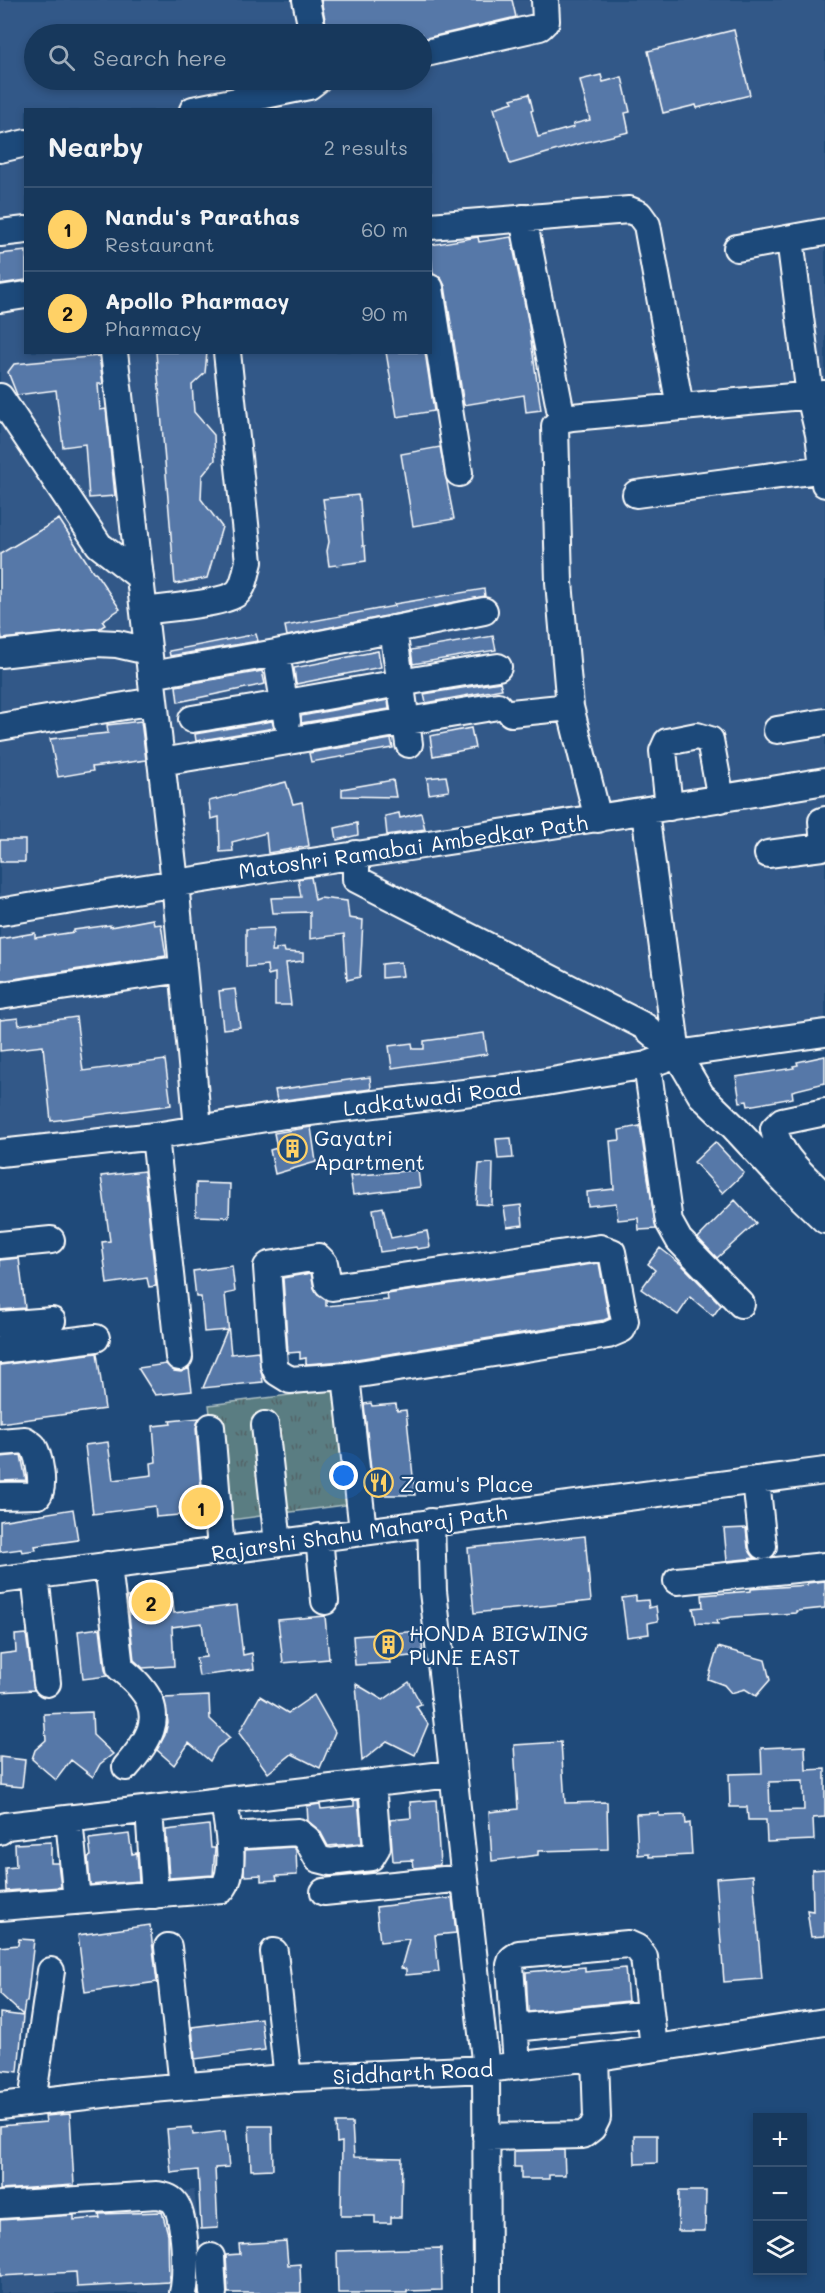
<!DOCTYPE html>
<meta charset="utf-8">
<style>
:root{--surface:#17385c;--page:#244365;--text:#f1f3f6;--muted:#9eacbb;--line:#365272;--accent:#ffd166}
body{margin:0;font-family:Mali,sans-serif;background:var(--page);color:var(--text)}
.controls{position:absolute;right:18px;bottom:18px;display:grid;overflow:hidden;border-radius:0px;box-shadow:0 3px 9px #0003}
.controls button{width:54px;height:54px;display:grid;place-items:center;padding:0;border:0;border-bottom:2px solid var(--line);background:var(--surface);color:var(--text);font:30px sans-serif}
.you{position:absolute;left:344px;top:1476px;width:21px;height:21px;margin:-15px;border:4px solid #fff;border-radius:50%;background:#1a73e8;box-shadow:0 0 0 9px #1a73e833}
.badge{display:grid;place-items:center;width:39px;height:39px;border-radius:50%;background:var(--accent);color:#111;font-size:20px;font-weight:700}
.pin{position:absolute;translate:-50% -50%;border:3px solid #fff;box-shadow:0 2px 6px #0006}
.list{margin:0;padding:0;list-style:none}
h2{display:flex;justify-content:space-between;align-items:center;height:78px;margin:0;padding:0 24px;font-size:26px}
h2 small{font-size:20px;font-weight:400;color:var(--muted)}
.list li{display:grid;grid-template-columns:39px 1fr auto;gap:18px;align-items:center;box-sizing:border-box;height:84px;padding:0 24px;border-top:2px solid var(--line)}
.list b{display:block;font-size:22px;white-space:nowrap}
.list p{margin:0;font-size:20px;white-space:nowrap;color:var(--muted)}
.list em{font-size:20px;font-style:normal;color:var(--muted)}
.icon{flex:none;width:33px;height:33px;fill:none;stroke:currentColor;stroke-width:2;stroke-linecap:round;stroke-linejoin:round}
.map{position:relative;flex:none;width:825px;height:2293px;overflow:hidden}
.search{position:absolute;background:var(--surface);box-shadow:0 3px 9px #0003;left:24px;top:24px;width:408px;height:66px;display:flex;align-items:center;gap:15px;box-sizing:border-box;padding:0 21px;border-radius:33px;color:var(--muted);font-size:22px}
.panel{position:absolute;background:var(--surface);box-shadow:0 3px 9px #0003;left:24px;top:108px;width:408px;height:246px;border-radius:0px}
.map>svg:first-child{display:block}
.built{fill:#305888;fill-rule:evenodd}
.park{fill:url(#park-tufts);stroke:#acbec0;stroke-width:1.5}
.building{fill:#5678a8;stroke:#fff;stroke-width:1.5;fill-rule:evenodd}
.lines{fill:none;stroke-linecap:round;stroke-linejoin:round}
.minor-casing{stroke:#fff;stroke-width:30}
.minor{stroke:#1f4a7a;stroke-width:26}
.labels{text-anchor:middle;dominant-baseline:central;stroke-width:4.5;stroke-linejoin:round;paint-order:stroke}
.street-label{font-size:21px;fill:#fff;stroke:#1f4a7a}
.poi-label{font-size:21px;fill:#fff;stroke:#1f4a7a;text-anchor:start}
</style>
<div class="map">
<svg width="825" height="2293" viewBox="0 0 825 2293">
<defs>
<pattern id="park-tufts" width="24" height="20" patternUnits="userSpaceOnUse" patternTransform="scale(1.5)"><rect width="24" height="20" fill="#5a7d82"/><path d="M3 7l-1-3M5 7V3M7 7l1-3M15 17l-1-3M17 17v-4M19 17l1-3" fill="none" stroke="#536467"/></pattern>
</defs>
<rect width="100%" height="100%" fill="#1f4a7a"/>
<filter id="ink" filterUnits="userSpaceOnUse"><feTurbulence type="fractalNoise" baseFrequency=".0167" numOctaves="2"/><feDisplacementMap in="SourceGraphic" scale="12" xChannelSelector="R" yChannelSelector="G"/><feConvolveMatrix kernelMatrix="1 2 1 2 8 2 1 2 1" color-interpolation-filters="sRGB"/></filter>
<g filter="url(#ink)">
<path class="built" d="M0,0H825V1040L0,1153ZM34,34H422V80H34ZM26,110H430V352H26Z
M194,2190L207,2293H0V2202Z"/>
<path class="park" d="M338,1389L352,1504L223,1521L209,1405Z"/>
<path class="building" d="M321,0H512L516,17L422,39V34H328Z
M734,30L750,95L697,108L696,105L663,113L648,51Z
M601,75L603,82L622,77L630,112L625,113L629,132L578,144L510,164L494,108L513,102L511,99L529,94L533,110L531,111L538,137L574,127L573,124L590,120L580,80Z
M478,237L479,242L511,237L528,320L541,410L526,412L524,395L464,405L445,286L441,278L433,274L430,245Z
M26,251V280L0,284V254Z
M156,352H207L205,373L192,385L194,412L214,435L215,460L202,476L201,499L222,527L207,578L175,584Z
M386,352H425L434,411L397,417Z
M99,356L103,384H98L100,410L106,409L115,496L89,498L85,444L63,447L56,390L17,395L8,372L14,364Z
M440,447L454,519L413,526L401,454Z
M358,495L359,500H360L363,546H365L366,561L329,566L327,551L329,542L323,499Z
M59,519L94,573L95,572L120,609L102,621L105,625L100,628L2,639L0,627V554Z
M484,589L485,596L287,636L285,626L395,606L394,604Z
M256,634L258,641L170,656L169,651Z
M493,636L496,650L413,664L411,650Z
M378,651L381,667L296,684L294,668Z
M262,671L265,684L178,702L176,686Z
M500,682L502,689L426,703L424,694Z
M388,700L389,709L301,723V716Z
M141,721L146,760L92,767L93,771L58,777L50,739L108,733L107,725Z
M272,721L274,728L196,741L195,734Z
M471,728L475,748L433,756L430,736Z
M391,739L393,748L311,762L309,753Z
M446,776L449,791L429,794L427,778Z
M393,780L396,797L342,796V789Z
M286,782L293,804L302,802L309,846L268,853L266,833L232,842L233,851L220,852L219,817L211,819L209,801Z
M399,813L400,818L421,813L425,829L387,835L385,816Z
M357,823L358,835L337,840L335,828Z
M0,840H25V862H0Z
M311,877L315,900L320,898L347,901L349,918L363,920L360,977L347,980L344,934L310,939V912L273,913L271,898L301,897L298,879Z
M153,919L154,925L161,924L166,956L0,981V939L35,933V938L74,932V930L110,925V927Z
M274,928L272,952H276V949L284,948L285,952L303,953V961L286,963L291,1005H275V973L268,975L267,965L246,967V929Z
M401,962L403,976L382,978V964Z
M235,989L240,1027L223,1029L219,991Z
M76,1017L83,1071L165,1060L171,1105L51,1121L43,1046L0,1051V1020L18,1018L19,1025Z
M484,1033L487,1054L392,1068L389,1046L412,1043L413,1049H424V1041Z
M825,1056V1083L792,1091L793,1098L748,1106L747,1101L740,1102L736,1077L794,1068L793,1066L798,1065L797,1062Z
M370,1077L371,1089L277,1101L275,1090Z
M640,1126L656,1229L639,1230L638,1218L618,1220L616,1203L588,1206L587,1192L614,1189L610,1141L620,1140L619,1130Z
M311,1127L316,1162L275,1174L270,1150L277,1148L274,1133Z
M511,1138L513,1158L498,1159L496,1139Z
M715,1142L744,1173L723,1193L694,1162Z
M493,1163L492,1205L476,1204L479,1164Z
M418,1170L420,1187L353,1195L350,1176Z
M144,1171L156,1286L149,1287L147,1278L107,1284L102,1242L110,1241L101,1176Z
M196,1183L230,1184L229,1217L196,1216Z
M735,1200L756,1223L717,1258L698,1238Z
M521,1205L523,1225L507,1227L504,1207Z
M383,1207L391,1238L427,1231L430,1247L417,1249L416,1247L380,1252L373,1209Z
M660,1248L682,1265L721,1305L713,1316L690,1297L678,1315L641,1289L655,1270L648,1264Z
M19,1258L25,1308L0,1310V1260Z
M599,1263L609,1318L604,1320L344,1361L306,1364V1358L300,1359V1352L288,1353L283,1278L311,1273L314,1288L319,1296L326,1300V1306L388,1300L387,1294Z
M232,1266L235,1292L225,1294L231,1354L258,1351L263,1382L203,1388L227,1330L204,1332L201,1297H196L193,1271Z
M97,1353L105,1409L0,1423V1365Z
M166,1364L174,1371L181,1372L189,1368L192,1391L155,1395L138,1368Z
M371,1403L372,1406L396,1404L397,1411L406,1410L415,1495H377L373,1489L364,1404Z
M199,1418L196,1428L203,1513L156,1517L155,1506L93,1514L85,1445L108,1442L113,1480L152,1475L151,1463L156,1462L153,1426L171,1424L170,1421Z
M21,1455L26,1480L0,1481V1457Z
M73,1509L78,1540L35,1546L36,1550L22,1552L21,1549L0,1552V1521Z
M746,1528L748,1548L755,1558L727,1561L724,1529Z
M585,1536L591,1601L474,1613L468,1548Z
M825,1581V1608L796,1611V1613L732,1617L717,1620L718,1624L696,1623L693,1608L703,1607L702,1595L751,1591V1589L807,1585V1583Z
M172,1593L174,1613L237,1605L243,1655L252,1653L254,1669L199,1676L196,1658L206,1657L202,1623L172,1627L174,1666L143,1668L134,1660L127,1597Z
M636,1596V1601L648,1600L649,1608L656,1606L658,1621L648,1623L649,1634L627,1637L622,1598Z
M325,1616L329,1659L283,1663L278,1620Z
M100,1628L105,1670L108,1676L83,1679L78,1631Z
M421,1631L423,1655L389,1658L390,1663L355,1665L353,1636Z
M26,1634L34,1690L0,1692V1654L16,1652L15,1635Z
M718,1647L765,1660L770,1680L756,1696L745,1689L731,1693L724,1685L708,1679Z
M409,1682L421,1704L416,1706L428,1724L415,1755L387,1741L362,1761L356,1684L383,1700Z
M314,1695L335,1732L320,1768L292,1754L268,1773L239,1733L260,1696L288,1713Z
M209,1696L210,1719L230,1738L217,1748L210,1761L189,1743L174,1765L157,1750L165,1735L168,1722L164,1698Z
M92,1712L93,1735L113,1754L100,1764L93,1777L71,1760L56,1780L32,1759L35,1750L46,1740L44,1714Z
M561,1742L565,1803L607,1802L608,1849L538,1851V1855L492,1861L489,1812L518,1809L514,1745Z
M805,1746L806,1770L825,1769V1817L813,1818L814,1840L767,1842L766,1820H748L747,1807H730L729,1774L762,1773L761,1748ZM803,1781L804,1810L770,1811L769,1782Z
M0,1757L25,1760L22,1787L0,1785Z
M354,1800H358L362,1843L328,1846L320,1831L308,1821L307,1806L320,1804L321,1809L354,1806Z
M436,1800L440,1865L414,1868L413,1860L393,1861L390,1820L411,1818L410,1802Z
M659,1813V1816L685,1815L686,1824L690,1823L692,1855L649,1857V1854L638,1855L636,1814Z
M209,1825L211,1848H215L213,1875L169,1878L166,1830Z
M129,1834L132,1854L137,1853L139,1881L90,1885L88,1857L91,1856L89,1839Z
M51,1842V1863H58L61,1887L6,1891L5,1868L16,1867L15,1844Z
M293,1847L296,1850L297,1875L276,1876L277,1880L261,1881V1875L246,1876L244,1874L245,1850Z
M825,1869V1936L811,1937L807,1910L813,1911L812,1870Z
M753,1875L762,1979L724,1982L716,1878Z
M452,1898L456,1933L435,1935L439,1972L406,1975V1969L401,1968L409,1939L380,1942L376,1907Z
M150,1925L157,1982L85,1992L78,1935Z
M19,1939L34,1940L27,2002H25L23,2015L0,1994V1947L18,1945Z
M585,1967V1972L625,1968L628,2001L528,2012L526,1972Z
M0,2013L23,2016L18,2072L0,2070Z
M261,2018L265,2050L195,2059L192,2027Z
M70,2114L74,2185L0,2190V2126L46,2122L45,2116Z
M336,2123H352L354,2157L402,2158L401,2217H391V2223H375V2216H341L342,2142L337,2143Z
M249,2126H272L273,2169L251,2170Z
M192,2127L193,2135L225,2131L229,2167L215,2168L218,2228L201,2229L198,2170L171,2173L167,2129Z
M634,2135H657V2163L635,2164Z
M564,2150L565,2175H549V2179H521V2167H514V2151Z
M679,2191H706L705,2231H678Z
M162,2212L168,2234L169,2282L77,2287L76,2272L0,2276V2220L74,2215V2220L100,2218L99,2214Z
M286,2241L288,2265L300,2264L301,2293H228L226,2255L240,2254L239,2244Z
M441,2248L442,2290L407,2291V2293H338L337,2251Z"/>
<g class="lines">
<defs>
<path id="minor" d="M306,0L313,34
M422,54L540,27L546,21L545,0
M193,110L309,86L317,80
M0,149L26,143
M523,218L562,419
M430,226L629,210L639,214L647,225L680,407
M0,233L26,230
M790,239L810,396L819,434L825,484
M737,248L825,232
M430,288L459,473
M0,299L26,295
M114,352L175,882L198,1128
M0,397L99,545L140,577
M636,494L825,469
M144,611C163,608 224,604 237,593C245,586 246,571 249,562L227,352
M393,629L409,744
M276,653L287,721
M0,654L96,643L117,644L148,651
M151,675L276,653L484,611
M511,713L570,707
M192,719C295,703 396,682 498,667
M0,727L154,701
M777,730L825,722
M161,762L498,706
M669,807L663,751L667,742L697,736L710,740L721,799
M645,812L677,1054
M598,819L570,707L559,582L555,426L562,419L572,417L825,394
M356,854V879L644,1026L677,1054L701,1095L734,1127L784,1181L825,1220
M768,854L822,847L824,844L822,821L825,820
M0,912C274,865 550,828 825,781
M0,996L183,969
M647,1065L669,1222L679,1240L741,1304
M825,1112L782,1121L774,1129C779,1157 806,1177 825,1197
M155,1136L179,1357
M0,1153L155,1136L285,1115L528,1085L647,1065L677,1054L825,1033
M0,1245L51,1240
M600,1248L612,1252L625,1321L622,1329L608,1335L346,1376L290,1380L277,1372L274,1365L267,1267L269,1265L318,1257L324,1263L328,1284L332,1287Z
M0,1325L52,1321
M0,1350L96,1338
M346,1376L363,1531
M265,1425L278,1543
M211,1427L221,1550
M0,1442L25,1440C28,1442 31,1444 33,1446C39,1455 45,1487 38,1495L0,1496
M756,1480L763,1546
M431,1522L433,1591L486,2069L487,2293
M319,1537L325,1601
M108,1565L120,1668C127,1674 135,1680 141,1688C166,1717 147,1743 126,1767
M35,1575L47,1683
M0,1580L825,1471
M677,1581L825,1566
M149,1810L155,1895
M69,1819L77,1901
M0,1831L6,1826L451,1774
M229,1836L298,1832L307,1839L318,1859L330,1862L371,1857L377,1847L372,1783
M324,1892L464,1878
M0,1907L222,1889C238,1871 227,1824 224,1801
M168,1947L183,2086
M274,1952L288,2079
M515,2028L650,2014
M517,2065L510,1965L512,1959L519,1954L628,1944L637,1948L644,1957L654,2048
M32,2102L51,1971
M0,2106L129,2091L272,2079L486,2069L611,2055L825,2022
M486,2137L583,2135L592,2128L597,2118L595,2057
M0,2205L157,2195C163,2196 170,2197 174,2202C186,2214 187,2276 183,2293
M211,2257L213,2293"/>
</defs>
<use href="#minor" class="minor-casing"/>
<use href="#minor" class="minor"/>
</g>
</g>
<defs>
<symbol id="building-ring" viewBox="-11 -11 22 22"><circle r="9.5" fill="#1f4a7a" stroke="#ffd166" stroke-width="1.5"/><path d="M-4-6H4V6H1V3H-1V6H-4ZM-2.5-4.3h1.7v1.8h-1.7ZM.8-4.3h1.7v1.8H.8ZM-2.5-1h1.7V.8h-1.7ZM.8-1h1.7V.8H.8Z" fill="#ffd166"/></symbol>
<symbol id="restaurant-ring" viewBox="-11 -11 22 22"><circle r="9.5" fill="#1f4a7a" stroke="#ffd166" stroke-width="1.5"/><path d="M-5-6h1v4h1v-4h1v4h1v-4h1v5L-1.5 .5V6h-2V.5L-5-1ZM5-6V6H3V1.5H1.5Q1.5-4 5-6Z" fill="#ffd166"/></symbol>
</defs>
<g fill-rule="evenodd">
<use href="#building-ring" x="276" y="1132" width="33" height="33"/>
<use href="#restaurant-ring" x="362" y="1466" width="33" height="33"/>
<use href="#building-ring" x="372" y="1628" width="33" height="33"/>
</g>
<g class="labels">
<g class="street-label">
<text transform="translate(413 846) rotate(-8)">Matoshri Ramabai Ambedkar Path</text>
<text transform="translate(432 1097) rotate(-7)">Ladkatwadi Road</text>
<text transform="translate(359 1532) rotate(-8)">Rajarshi Shahu Maharaj Path</text>
<text transform="translate(413 2072) rotate(-3)">Siddharth Road</text>
</g>
<g class="poi-label">
<text x="314" y="1137">Gayatri<tspan x="314" dy="24">Apartment</tspan></text>
<text x="400" y="1483">Zamu's Place</text>
<text x="409" y="1632">HONDA BIGWING<tspan x="409" dy="24">PUNE EAST</tspan></text>
</g>
</g>
</svg>
<div class="controls">
<button>+</button>
<button>−</button>
<button><svg class="icon" aria-label="layers" viewBox="0 0 24 24"><path d="M12 4l9 5-9 5-9-5zM3 14l9 5 9-5"/></svg></button>
</div>
<div class="you"></div>
<div class="pin badge" style="left:201px;top:1507px">1</div>
<div class="pin badge" style="left:151px;top:1602px">2</div>
<div class="search"><svg class="icon" aria-label="search" viewBox="0 0 24 24"><circle cx="10" cy="10" r="6"/><path d="M15 15l6 6"/></svg>Search here</div>
<section class="panel">
<h2>Nearby<small>2 results</small></h2>
<ul class="list">
<li><span class="badge">1</span><div><b>Nandu's Parathas</b><p>Restaurant</p></div><em>60 m</em></li>
<li><span class="badge">2</span><div><b>Apollo Pharmacy</b><p>Pharmacy</p></div><em>90 m</em></li>
</ul>
</section>
</div>
